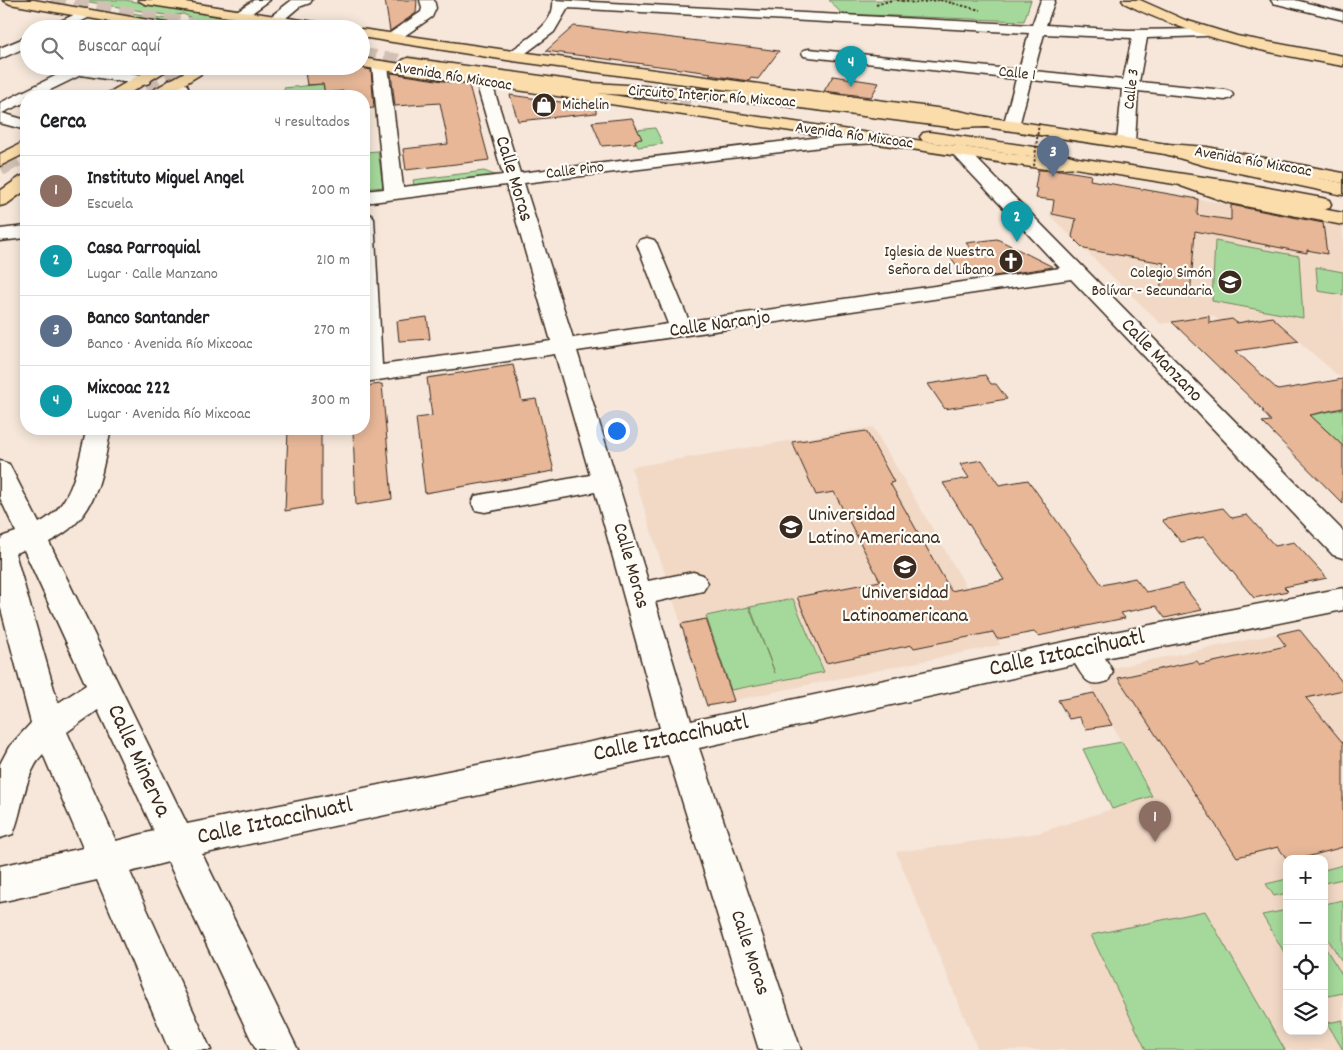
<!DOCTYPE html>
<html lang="es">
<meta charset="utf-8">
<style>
:root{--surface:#fff;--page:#f2f2f2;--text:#202124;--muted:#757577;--line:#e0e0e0;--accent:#1a73e8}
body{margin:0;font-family:Dekko,sans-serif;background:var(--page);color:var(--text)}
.controls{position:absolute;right:15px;bottom:15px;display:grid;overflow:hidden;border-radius:10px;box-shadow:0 2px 12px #0003}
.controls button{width:45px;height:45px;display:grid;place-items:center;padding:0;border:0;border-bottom:1px solid var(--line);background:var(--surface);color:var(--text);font:25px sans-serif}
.you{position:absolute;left:616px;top:430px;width:18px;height:18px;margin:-12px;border:4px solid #fff;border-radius:50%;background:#1a73e8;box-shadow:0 0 0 8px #1a73e833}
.badge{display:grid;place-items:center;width:32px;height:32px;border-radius:50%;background:var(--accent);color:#fff;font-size:16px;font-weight:700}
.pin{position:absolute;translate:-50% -41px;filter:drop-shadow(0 1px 2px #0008)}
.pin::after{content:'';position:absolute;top:26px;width:18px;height:15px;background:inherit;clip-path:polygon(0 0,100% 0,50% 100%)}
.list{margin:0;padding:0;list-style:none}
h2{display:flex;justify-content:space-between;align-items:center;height:65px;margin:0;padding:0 20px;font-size:21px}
h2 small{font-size:16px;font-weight:400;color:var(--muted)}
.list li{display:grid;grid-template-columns:32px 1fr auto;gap:15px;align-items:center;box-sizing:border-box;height:70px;padding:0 20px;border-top:1px solid var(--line)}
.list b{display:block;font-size:19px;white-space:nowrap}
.list p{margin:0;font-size:16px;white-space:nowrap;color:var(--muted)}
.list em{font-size:16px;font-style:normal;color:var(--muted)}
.icon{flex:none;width:28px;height:28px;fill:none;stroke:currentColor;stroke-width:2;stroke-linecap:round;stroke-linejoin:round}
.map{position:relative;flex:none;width:1343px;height:1050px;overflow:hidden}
.search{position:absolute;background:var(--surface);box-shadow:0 2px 12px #0003;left:20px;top:20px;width:350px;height:55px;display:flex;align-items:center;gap:12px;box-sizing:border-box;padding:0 18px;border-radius:28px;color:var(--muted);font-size:19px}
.panel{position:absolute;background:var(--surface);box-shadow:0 2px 12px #0003;left:20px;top:90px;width:350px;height:345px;border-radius:20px}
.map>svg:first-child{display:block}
.built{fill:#f2d9c6;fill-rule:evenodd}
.green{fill:#a5d99b;stroke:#70825c}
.building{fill:#e7b798;stroke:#3b2a1e}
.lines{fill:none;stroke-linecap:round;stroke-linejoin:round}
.highway-tunnel-far1{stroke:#d1c1b4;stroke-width:15;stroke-dasharray:15 8;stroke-linecap:butt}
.highway-tunnel{stroke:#d1c1b4;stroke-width:19;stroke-dasharray:19 9;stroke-linecap:butt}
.minor-casing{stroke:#3b2a1e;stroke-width:3}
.major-casing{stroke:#3b2a1e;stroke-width:3}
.highway-casing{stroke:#3b2a1e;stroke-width:3}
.path{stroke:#3b2a1e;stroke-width:2;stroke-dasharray:2.5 2;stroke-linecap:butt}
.minor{fill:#fdfcf7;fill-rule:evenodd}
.major{fill:#fbddab;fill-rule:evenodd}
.highway{fill:#fbddab;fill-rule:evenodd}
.path-bridge{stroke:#3b2a1e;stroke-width:2;stroke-dasharray:2.5 2;stroke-linecap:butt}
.labels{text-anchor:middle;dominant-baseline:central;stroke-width:4.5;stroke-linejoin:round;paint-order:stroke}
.far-street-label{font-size:16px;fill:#3b2a1e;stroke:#fdfcf7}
.far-poi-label{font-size:16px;fill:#3b2a1e;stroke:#fdfcf7;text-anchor:end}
.street-label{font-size:20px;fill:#3b2a1e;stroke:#fdfcf7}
.poi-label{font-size:20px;fill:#3b2a1e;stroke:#fdfcf7;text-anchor:start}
.near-street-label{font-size:24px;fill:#3b2a1e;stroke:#fdfcf7}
</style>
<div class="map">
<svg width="1343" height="1050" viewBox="0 0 1343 1050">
<rect width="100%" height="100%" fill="#f6e7da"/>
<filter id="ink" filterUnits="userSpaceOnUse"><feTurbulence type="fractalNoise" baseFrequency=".02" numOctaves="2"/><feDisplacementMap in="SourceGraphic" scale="10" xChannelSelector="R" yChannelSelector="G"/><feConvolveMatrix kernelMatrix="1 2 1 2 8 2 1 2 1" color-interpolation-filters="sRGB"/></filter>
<g filter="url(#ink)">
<path class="built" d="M1097,181L1343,225V380L1272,318L1237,323L1219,321L1212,315L1161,324L1048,214L1089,221Z
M873,427L967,588L1024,612L943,483L964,479L974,494L1028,480L1109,594L1129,590L1122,580L1135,578L1156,606L1122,613L1125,618L1038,636L1034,632L998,639L1000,645L707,706L631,467Z
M1299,629L1343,682V1050H978L896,852L1038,833L1152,796L1083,674ZM1287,859H1324V1031H1287Z"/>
<path class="green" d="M78,0H125L220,17L213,23L190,20V17L183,14L171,16Z
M829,0H1031L1024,21L842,14Z
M126,12L167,19L166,21L174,23L184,22L211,26L208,29H196L118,15Z
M323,84L325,93L304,96H284V88Z
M655,128L663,144L638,147L634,138L617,132Z
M378,151L383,187L364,189V176L368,175L366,152Z
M484,171L505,179L415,189L413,180Z
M1215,241L1299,256L1303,318L1212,301Z
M1316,267L1343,272V295L1318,291Z
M1343,409V446L1310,415Z
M793,599L824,672L731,690L706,616L749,607L775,673L750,607Z
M1122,742L1152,796L1112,809L1083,749Z
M1343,865V879L1324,883V870Z
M1287,879V893L1274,896L1266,884Z
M1343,900V963L1324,933V904Z
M1287,910V957L1262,915Z
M1205,911L1285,1050H1146L1091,935Z
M1324,946L1343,976V993L1324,997Z
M1343,1020V1050L1327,1023Z"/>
<path class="building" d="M385,0H417L416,13L390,31Z
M574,26L748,47L779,51L758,79L751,78L749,81L709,75L711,73L546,51Z
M304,66H354L371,70L374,108L364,109V96H343V91L325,93L323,84L307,85Z
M391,73L469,85L489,160L406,170L403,149L448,144L447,137L440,103L395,106Z
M833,76L879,83L871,97L824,91Z
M510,95L596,107V113L518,121Z
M632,118L642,139L635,140L636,143L602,146L592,122Z
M1038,170H1060L1091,175L1090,180L1198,199L1197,215L1231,220V205L1323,223L1327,254L1307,250V253L1195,231L1190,297L1160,291L1164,263L1084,249L1072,237L1076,219L1052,214L1054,200L1036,198L1038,189L1035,188Z
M997,239L1053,267L994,276L988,269L963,273L946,252L971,249L966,243Z
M1209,316V323L1232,319L1237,323L1272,317L1299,341L1236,351L1278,390L1343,379V408L1310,415L1343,446V504L1262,422L1271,421L1262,411H1264L1172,322Z
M427,317L430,339L399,341L397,321Z
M513,365L522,401L536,399L554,471L425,493L416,418L432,416L427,378Z
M985,375L991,384H996L1007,399L945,409L928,384Z
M382,384L392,499L356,505L353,431L364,429V386Z
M288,429H321V505L285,511Z
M866,431L894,482L890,483L951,591L1004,580L943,483L969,478L960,464L982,460L999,485L1028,480L1102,585L1135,578L1146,592L1182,584L1202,610L1165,618L1156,606L1121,613L1125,618L1038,636L1034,632L997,639L993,632L914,648L912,645L826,663L797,597L880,581L834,492L816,495L792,442Z
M1223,508L1232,518L1247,515L1275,546L1294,542L1327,578L1284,587L1288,591L1254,598L1204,537L1181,542L1162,520Z
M706,619L734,701L707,706L681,624Z
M1299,629L1343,683V690L1306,698L1343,743V847L1299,859H1287L1278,847L1237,857L1118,678L1197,661L1200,665L1286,646L1277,634Z
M1094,693L1112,725L1086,729L1079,717L1069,719L1058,700Z"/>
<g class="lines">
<path class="highway-tunnel-far1" d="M51,0L213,29
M361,55L439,68
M588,90L690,103
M124,96L177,66"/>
<path class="highway-tunnel" d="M0,167L26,152"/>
<defs>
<path id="minor" d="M254,0H270L245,18H235L233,15L235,12Z
M292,0H312L310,3L299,7L280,23H270L268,20L270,17Z
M420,0H434L436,8L432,17L397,41H387L385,38L387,35L421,12L422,8Z
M553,0L1032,25L1041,0H1055L1046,25L1127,30L1210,29L1212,32L1210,35L1205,36L1147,38L1139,82L1225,90L1231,92L1233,95L1231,98L1225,100L1138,91L1135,142L1132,146L1126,147L1120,146L1117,142L1122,89L1031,80L1019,126L1017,130H1005L1003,126L1016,79L809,57L804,56L802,53L804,50L809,49L1019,70L1029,33L568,8L554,32L518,59H508L505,56L508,53C525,40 556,25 553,0ZM1044,34L1132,38L1123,80L1034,71Z
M1271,0H1295L1343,12V20L1273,3Z
M87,9L94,13L92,16L66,29H47L49,26Z
M29,36V46L0,59V48Z
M380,61L385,63L388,66L403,187L503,175L478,89C483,82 488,78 497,81L499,84L494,90L520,173L838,135H880L883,139L880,143L838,145L524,183L573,338L668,324L637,244L640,240L647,238L654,240L657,244L689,321L1060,268L950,151L953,147L959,146L965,147L1343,531V558L1333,555L1071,279L577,351L648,581L693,572L703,575L708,583L703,591L655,602L691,721L1083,638L1343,588V610L1105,658L1113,672L1108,681C1088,688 1085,680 1075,664L699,748L801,1050H759L668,755L202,854L298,1050H256L168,862L130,872L211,1050H169L97,880L0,902V866L83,848L43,754C23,777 24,807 13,834L0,838V764L9,747L31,723L0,605V540L4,536L16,532L0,498V461L9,464L39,523C75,505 77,463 87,429H111C100,479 99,517 49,542L187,824L660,728L595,492L485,512L475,510L472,503L475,496L485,494L590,475L555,354L364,382V213L371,215L374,219L382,365L551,341L506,185L364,203V191L384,189L372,66L375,63ZM24,550L86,685L58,703L15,553ZM98,710L154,831L116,841L67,732Z
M47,66H85L143,75L149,77L151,80L149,83L143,85L81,75L38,96H26V102L2,113L26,120V130L0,123V103L63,72L49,69Z
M175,78L187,85L191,96H175L173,90L167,83L169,80Z
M26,226V238L0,241V229Z"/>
<path id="major" d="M3,0H34L177,25L184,29H151L10,4Z
M138,0H172L334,25L341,29H305L145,4Z
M1122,0H1140L1185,20L1237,36L1343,56V66C1267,53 1194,38 1124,3Z
M361,29L513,51L959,111L992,118L994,122L992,126L986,127L959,121L513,61L361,37Z
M361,58L1045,159H1081L1084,163L1081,167L1045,169L356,66H361Z
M155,66H174L125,96H106L108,93Z
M195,66H214L165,96H146L148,93Z
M26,141V153L0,166V154Z
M1167,144L1207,147L1343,173V183L1207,157L1161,153L1158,149L1161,145Z
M26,175V190L7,204L0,206V191L20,177Z
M1188,176L1233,192L1343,213V225L1229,203L1181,186L1179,182L1181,178Z"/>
<path id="highway" d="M408,58L592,83L762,93L956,118L986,117L1167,144L1209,156L1343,183V195L1206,166L1165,154L986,127L956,128L762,103L592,93L403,66L400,63L403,60Z
M929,132L1048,149L1078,158L1230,181L1322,198L1329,200L1331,204L1329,208L1322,210L1230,193L1075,168L1045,159L923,141L920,137L923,133Z"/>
</defs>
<use href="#minor" class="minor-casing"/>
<use href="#major" class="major-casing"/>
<use href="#highway" class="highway-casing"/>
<path class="path" d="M897,0L915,3L939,0
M940,0L980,10
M876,5L892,0"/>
<use href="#minor" class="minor"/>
<use href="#major" class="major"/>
<use href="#highway" class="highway"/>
<path class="path-bridge" d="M1034,166L1039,122"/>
</g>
</g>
<defs>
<symbol id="shop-disc" viewBox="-11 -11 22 22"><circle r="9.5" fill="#3b2a1e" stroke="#fdfcf7"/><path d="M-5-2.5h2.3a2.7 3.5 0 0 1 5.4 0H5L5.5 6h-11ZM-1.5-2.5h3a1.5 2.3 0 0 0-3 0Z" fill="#fff"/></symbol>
<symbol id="church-disc" viewBox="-11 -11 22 22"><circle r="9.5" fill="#3b2a1e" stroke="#fdfcf7"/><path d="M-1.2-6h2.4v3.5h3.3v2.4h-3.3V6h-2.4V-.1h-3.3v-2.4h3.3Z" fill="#fff"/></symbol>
<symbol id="school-disc" viewBox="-11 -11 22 22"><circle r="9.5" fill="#3b2a1e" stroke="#fdfcf7"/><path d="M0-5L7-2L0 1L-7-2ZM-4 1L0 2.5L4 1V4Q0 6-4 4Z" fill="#fff"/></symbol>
<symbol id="university-disc" viewBox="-11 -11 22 22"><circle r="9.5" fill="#3b2a1e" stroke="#fdfcf7"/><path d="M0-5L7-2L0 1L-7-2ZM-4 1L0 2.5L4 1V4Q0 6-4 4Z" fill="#fff"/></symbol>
</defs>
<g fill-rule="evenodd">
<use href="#shop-disc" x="530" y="91" width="28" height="28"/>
<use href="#church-disc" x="997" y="247" width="28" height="28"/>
<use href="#school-disc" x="1216" y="268" width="28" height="28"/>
<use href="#university-disc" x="777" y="513" width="28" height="28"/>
<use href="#university-disc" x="891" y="553" width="28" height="28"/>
</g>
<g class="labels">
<g class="far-street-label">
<text transform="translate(1017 74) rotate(6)">Calle 1</text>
<text transform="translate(453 77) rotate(9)">Avenida Río Mixcoac</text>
<text transform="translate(1132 89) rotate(-83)">Calle 3</text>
<text transform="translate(712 97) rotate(4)">Circuito Interior Río Mixcoac</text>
<text transform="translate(854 136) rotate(8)">Avenida Río Mixcoac</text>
<text transform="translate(1253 162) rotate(10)">Avenida Río Mixcoac</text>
<text transform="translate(575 171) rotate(-7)">Calle Pino</text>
</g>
<g class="far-poi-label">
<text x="562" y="105" text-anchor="start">Michelin</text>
<text x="994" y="252">Iglesia de Nuestra<tspan x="994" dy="18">Señora del Líbano</tspan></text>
<text x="1212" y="273">Colegio Simón<tspan x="1212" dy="18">Bolívar - Secundaria</tspan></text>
</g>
<g class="street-label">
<text transform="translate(513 179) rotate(73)">Calle Moras</text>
<text transform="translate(720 325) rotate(-8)">Calle Naranjo</text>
<text transform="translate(1161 361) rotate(46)">Calle Manzano</text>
<text transform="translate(630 566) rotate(74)">Calle Moras</text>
<text transform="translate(749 953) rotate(72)">Calle Moras</text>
</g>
<g class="poi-label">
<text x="808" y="516">Universidad<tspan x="808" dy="23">Latino Americana</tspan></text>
<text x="905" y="594" text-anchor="middle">Universidad<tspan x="905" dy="23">Latinoamericana</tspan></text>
</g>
<g class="near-street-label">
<text transform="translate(1067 654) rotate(-12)">Calle Iztaccihuatl</text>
<text transform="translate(671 739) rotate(-12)">Calle Iztaccihuatl</text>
<text transform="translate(138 761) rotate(65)">Calle Minerva</text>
<text transform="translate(275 822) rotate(-12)">Calle Iztaccihuatl</text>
</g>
</g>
</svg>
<div class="controls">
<button>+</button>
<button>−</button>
<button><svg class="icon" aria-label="locate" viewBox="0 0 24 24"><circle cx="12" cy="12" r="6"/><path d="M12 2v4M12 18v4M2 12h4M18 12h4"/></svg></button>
<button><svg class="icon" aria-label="layers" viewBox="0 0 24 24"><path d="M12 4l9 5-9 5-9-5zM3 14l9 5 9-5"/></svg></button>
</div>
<div class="you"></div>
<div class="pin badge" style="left:1155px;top:842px;background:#8d6e63">1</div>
<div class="pin badge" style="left:1017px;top:242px;background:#0f9aa8">2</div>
<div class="pin badge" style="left:1053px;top:177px;background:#5c6f8a">3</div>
<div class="pin badge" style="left:851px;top:87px;background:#0f9aa8">4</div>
<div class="search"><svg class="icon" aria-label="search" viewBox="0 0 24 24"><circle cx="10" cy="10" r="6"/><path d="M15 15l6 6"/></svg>Buscar aquí</div>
<section class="panel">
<h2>Cerca<small>4 resultados</small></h2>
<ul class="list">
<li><span class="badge" style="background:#8d6e63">1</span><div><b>Instituto Miguel Angel</b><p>Escuela</p></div><em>200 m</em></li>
<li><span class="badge" style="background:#0f9aa8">2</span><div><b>Casa Parroquial</b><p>Lugar · Calle Manzano</p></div><em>210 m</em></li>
<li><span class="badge" style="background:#5c6f8a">3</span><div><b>Banco Santander</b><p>Banco · Avenida Río Mixcoac</p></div><em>270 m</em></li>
<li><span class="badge" style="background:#0f9aa8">4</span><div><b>Mixcoac 222</b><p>Lugar · Avenida Río Mixcoac</p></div><em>300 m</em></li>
</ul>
</section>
</div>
